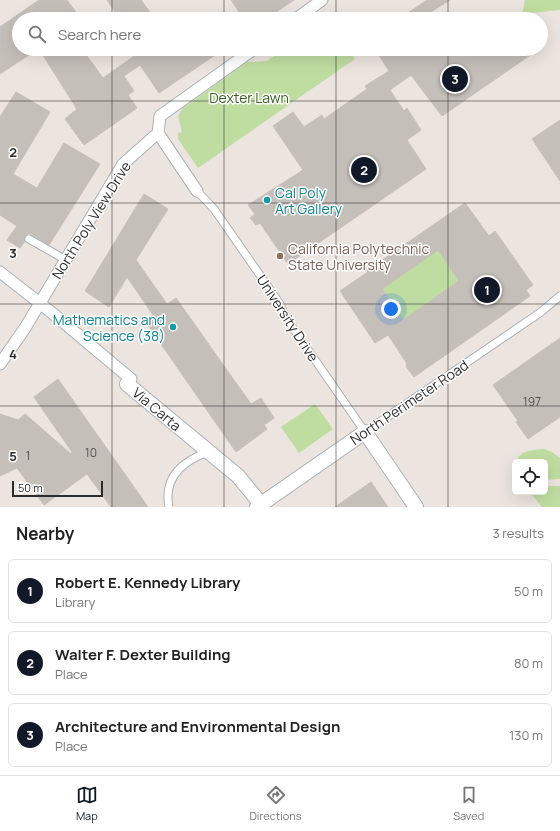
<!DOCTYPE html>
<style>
:root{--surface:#fff;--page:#f2f2f2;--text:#222;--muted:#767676;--line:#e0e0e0;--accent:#111827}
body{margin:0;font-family:Manrope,sans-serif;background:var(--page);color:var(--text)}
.controls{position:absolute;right:12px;bottom:12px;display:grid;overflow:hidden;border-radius:6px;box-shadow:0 4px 16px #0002}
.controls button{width:36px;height:36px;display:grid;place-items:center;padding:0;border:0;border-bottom:1px solid var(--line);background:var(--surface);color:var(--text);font:20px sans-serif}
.scale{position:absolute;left:12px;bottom:10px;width:91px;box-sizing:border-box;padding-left:4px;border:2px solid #2b2b2b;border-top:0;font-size:11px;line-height:14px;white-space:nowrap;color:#2b2b2b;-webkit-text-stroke:3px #fff;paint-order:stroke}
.you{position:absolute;left:391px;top:309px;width:14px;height:14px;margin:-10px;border:3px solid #fff;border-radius:50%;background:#1a73e8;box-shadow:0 0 0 6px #1a73e833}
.badge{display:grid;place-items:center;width:26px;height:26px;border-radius:50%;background:var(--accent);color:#fff;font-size:13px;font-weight:700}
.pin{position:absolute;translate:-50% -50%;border:2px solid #fff;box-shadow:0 1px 4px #0006}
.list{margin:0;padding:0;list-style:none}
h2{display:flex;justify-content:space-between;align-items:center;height:52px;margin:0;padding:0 16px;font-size:17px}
h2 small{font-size:13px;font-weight:400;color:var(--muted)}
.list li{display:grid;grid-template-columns:26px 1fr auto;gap:12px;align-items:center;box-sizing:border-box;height:64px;margin:0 8px 8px;padding:0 8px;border:1px solid var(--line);border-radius:6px}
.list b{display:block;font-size:15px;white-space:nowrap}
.list p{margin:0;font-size:13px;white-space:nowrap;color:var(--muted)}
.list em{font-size:13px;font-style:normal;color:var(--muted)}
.icon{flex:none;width:22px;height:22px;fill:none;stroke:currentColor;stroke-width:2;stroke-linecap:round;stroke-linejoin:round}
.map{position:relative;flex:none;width:560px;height:507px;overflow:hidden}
.search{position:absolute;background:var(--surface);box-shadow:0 4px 16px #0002;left:12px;right:12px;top:12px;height:44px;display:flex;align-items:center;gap:10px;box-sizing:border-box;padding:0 14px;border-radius:22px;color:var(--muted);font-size:15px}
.sheet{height:268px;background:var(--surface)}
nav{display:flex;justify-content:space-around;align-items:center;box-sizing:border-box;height:56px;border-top:1px solid var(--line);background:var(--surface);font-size:11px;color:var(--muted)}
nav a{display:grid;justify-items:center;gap:2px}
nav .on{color:var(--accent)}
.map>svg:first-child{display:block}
.green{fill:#c0dda1}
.building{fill:#c5bfba;stroke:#c7bfb9;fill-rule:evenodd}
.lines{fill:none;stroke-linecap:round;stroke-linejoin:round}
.service-casing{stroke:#abb0b6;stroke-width:9}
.pedestrian-casing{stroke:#abb0b6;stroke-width:13}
.minor-casing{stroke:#abb0b6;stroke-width:16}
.service{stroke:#fff;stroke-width:7}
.pedestrian{stroke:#fff;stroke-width:11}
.minor{stroke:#fff;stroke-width:14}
.grid{fill:none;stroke:#2b2b2b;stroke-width:1;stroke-opacity:0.55}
.culture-dot{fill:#0f9aa8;stroke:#fff;stroke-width:1.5}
.education-dot{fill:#8d6e63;stroke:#fff;stroke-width:1.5}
.labels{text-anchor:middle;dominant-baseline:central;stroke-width:3;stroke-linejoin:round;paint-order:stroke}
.number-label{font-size:12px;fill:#52504f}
.park-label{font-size:14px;fill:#3b6221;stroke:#fff}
.culture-label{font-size:14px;fill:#0d838f;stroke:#fff;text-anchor:start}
.street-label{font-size:14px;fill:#2b2b2b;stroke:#fff}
.education-label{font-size:14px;fill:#785e54;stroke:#fff;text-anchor:start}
.grid-label{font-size:13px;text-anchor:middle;font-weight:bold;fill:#2b2b2b;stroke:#fff;stroke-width:3;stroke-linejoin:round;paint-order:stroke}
</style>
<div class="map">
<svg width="560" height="507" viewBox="0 0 560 507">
<rect width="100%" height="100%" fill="#ece4df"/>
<path class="green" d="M525,0H560V10L522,14Z
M271,49H348L355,59L198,168L178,139V133L182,132L178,116L183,108L247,62L267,61L274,56Z
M438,250L459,281L403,320L382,289Z
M315,404L333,429L299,453L281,427Z
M544,449L552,452L560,458V479L545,480V462H516C520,450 533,450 544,449Z
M545,486H560V507H542L531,494L529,492H545Z"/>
<path class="building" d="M39,0H67L81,19H19V49H38L0,74V27Z
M107,0H141L155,19H120Z
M231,0H294L266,19H244Z
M427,0H450L429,13L434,19H399Z
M39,49H82L103,78L144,49H224L159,93L140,65L124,76L134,91L128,95L137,108L84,145L65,119L77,109Z
M375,49H539L442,116L411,75L390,90L404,111L407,108L421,130L407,140L426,169L288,264L260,223L256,225L250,218L255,214L248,205L303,170L273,126L293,112L304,127L322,115L324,119L367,89L365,86L389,71Z
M16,92L50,112L13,174L37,188L64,143L100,164L49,245L29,233L25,236V241L20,248L7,240L17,226L0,215V117Z
M560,120V181L532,139Z
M144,194L168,209L136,260L167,304L176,298L251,404L261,398L274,418L264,425L267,429L236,452L145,321L153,315L127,277L109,307L85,291Z
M465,203L489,236L495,231L533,285L526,290L530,296L414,377L407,368L406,362L388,335L375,343L340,291L368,272L365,267L376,260L378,263ZM438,250L459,281L403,320L382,289Z
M560,338V417L528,439L516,422L518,421L493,385Z
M58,379L148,507H111L87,474L44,505L17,468L0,476V414L18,420L25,414L71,454L72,452L34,397Z
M371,482L388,507H335Z"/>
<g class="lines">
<defs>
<path id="service" d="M197,191L214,209L280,304L286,318L365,432L541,312L560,296
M29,239L66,260
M169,507C163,477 183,461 208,452"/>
<path id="pedestrian" d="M296,19L322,0
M158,133L197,191
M0,272L51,312L131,379L127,384
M0,364L25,328L123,164L158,133L160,116L254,49"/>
<path id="minor" d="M127,384L238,476L261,504
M257,507L365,432L416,507"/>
</defs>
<use href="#service" class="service-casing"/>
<use href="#pedestrian" class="pedestrian-casing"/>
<use href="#minor" class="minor-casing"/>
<use href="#service" class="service"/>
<use href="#pedestrian" class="pedestrian"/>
<use href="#minor" class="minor"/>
</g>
<path class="grid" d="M112,0V19M224,0V19M336,0V19M448,0V19M112,49V507M224,49V507M336,49V507M448,49V507M0,101H560M0,203H560M0,304H560M0,406H560"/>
<g class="culture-dot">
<circle cx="267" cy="200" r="4"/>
<circle cx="173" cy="327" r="4"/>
</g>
<circle class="education-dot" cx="280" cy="256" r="4"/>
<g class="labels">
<g class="number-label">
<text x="532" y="401">197</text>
<text x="91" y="452">10</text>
<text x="28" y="455">1</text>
</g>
<g class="park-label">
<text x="249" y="97">Dexter Lawn</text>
</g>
<g class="culture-label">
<text x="275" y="192">Cal Poly<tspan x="275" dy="16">Art Gallery</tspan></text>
<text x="165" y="319" text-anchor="end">Mathematics and<tspan x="165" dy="16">Science (38)</tspan></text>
</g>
<g class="street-label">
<text transform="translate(91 220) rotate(-58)">North Poly View Drive</text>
<text transform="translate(288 318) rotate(57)">University Drive</text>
<text transform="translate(409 402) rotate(-34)">North Perimeter Road</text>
<text transform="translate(157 409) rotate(40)">Via Carta</text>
</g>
<g class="education-label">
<text x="288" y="248">California Polytechnic<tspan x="288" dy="16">State University</tspan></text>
</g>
</g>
<g class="grid-label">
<text x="13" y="157">2</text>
<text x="13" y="258">3</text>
<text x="13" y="359">4</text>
<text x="13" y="461">5</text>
</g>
</svg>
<div class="controls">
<button><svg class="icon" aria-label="locate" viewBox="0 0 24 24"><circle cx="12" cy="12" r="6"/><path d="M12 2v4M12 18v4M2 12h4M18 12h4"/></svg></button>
</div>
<div class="scale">50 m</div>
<div class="you"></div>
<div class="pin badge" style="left:487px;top:290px">1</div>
<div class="pin badge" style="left:364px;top:170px">2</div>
<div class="pin badge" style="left:455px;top:79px">3</div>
<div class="search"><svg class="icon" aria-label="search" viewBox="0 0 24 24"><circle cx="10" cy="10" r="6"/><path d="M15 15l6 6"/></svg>Search here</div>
</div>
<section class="sheet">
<h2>Nearby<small>3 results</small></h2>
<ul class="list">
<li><span class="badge">1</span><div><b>Robert E. Kennedy Library</b><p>Library</p></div><em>50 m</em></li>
<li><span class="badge">2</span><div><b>Walter F. Dexter Building</b><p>Place</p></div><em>80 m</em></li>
<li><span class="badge">3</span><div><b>Architecture and Environmental Design</b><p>Place</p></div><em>130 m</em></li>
</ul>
</section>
<nav>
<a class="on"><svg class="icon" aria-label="map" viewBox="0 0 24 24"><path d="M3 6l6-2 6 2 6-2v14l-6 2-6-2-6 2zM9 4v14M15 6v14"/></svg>Map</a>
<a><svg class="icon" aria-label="directions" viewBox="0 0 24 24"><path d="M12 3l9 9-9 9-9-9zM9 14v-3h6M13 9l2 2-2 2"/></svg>Directions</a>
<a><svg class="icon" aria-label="saved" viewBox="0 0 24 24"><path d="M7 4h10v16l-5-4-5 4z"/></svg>Saved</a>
</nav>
